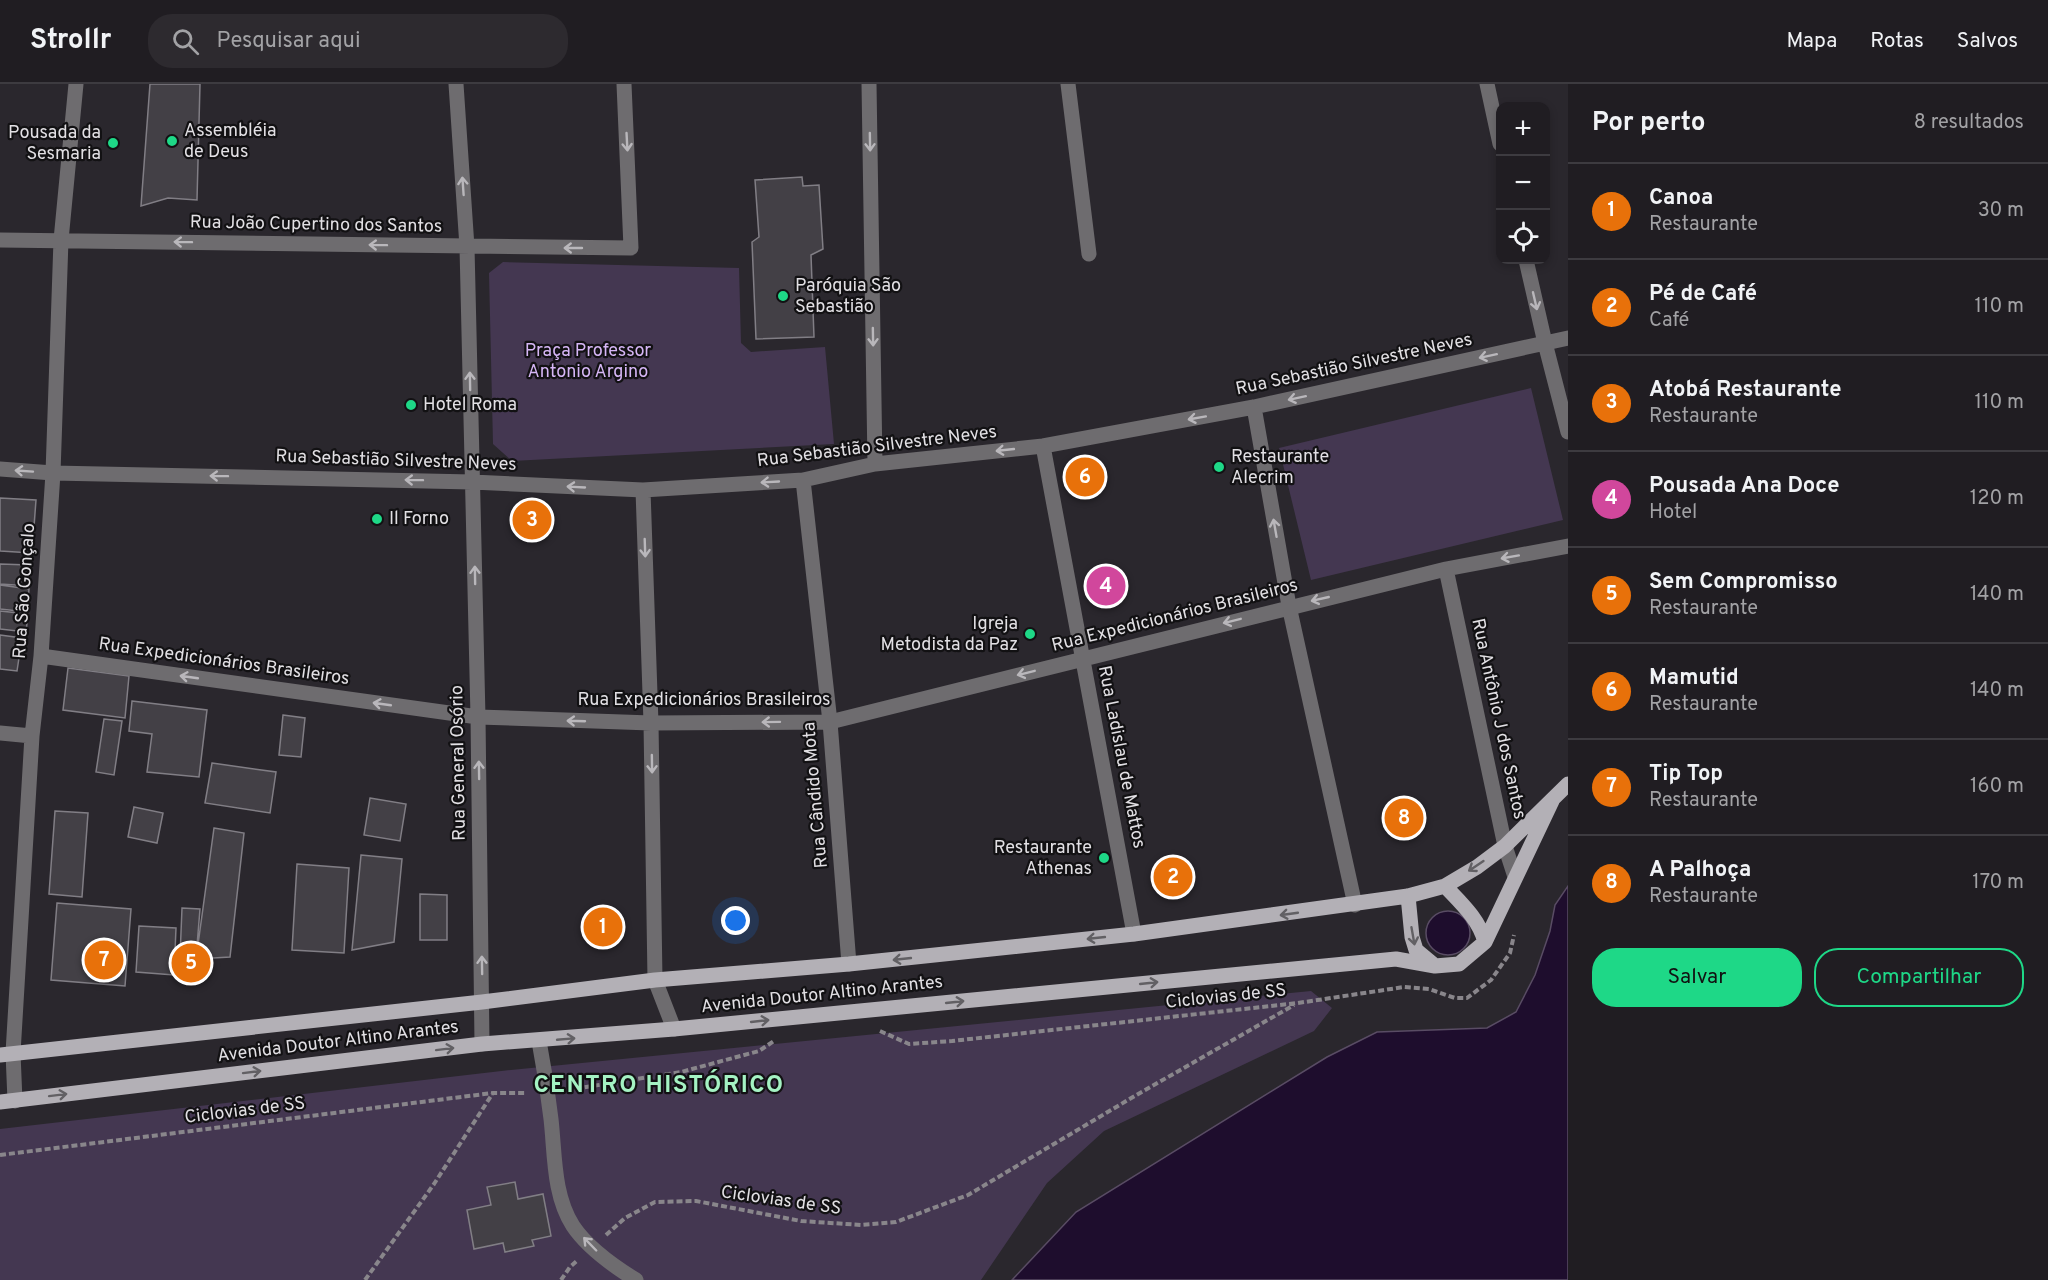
<!DOCTYPE html>
<html lang="pt">
<meta charset="utf-8">
<style>
:root{--surface:#201d22;--page:#2d2a2f;--text:#f1f3f6;--muted:#a2a2a5;--line:#3d3b40;--accent:#1ed887}
body{margin:0;font-family:Overpass,sans-serif;background:var(--page);color:var(--text)}
.controls{position:absolute;right:18px;top:18px;display:grid;overflow:hidden;border-radius:12px;box-shadow:0 3px 9px #0003}
.controls button{width:54px;height:54px;display:grid;place-items:center;padding:0;border:0;border-bottom:2px solid var(--line);background:var(--surface);color:var(--text);font:30px sans-serif}
.you{position:absolute;left:736px;top:837px;width:21px;height:21px;margin:-15px;border:4px solid #fff;border-radius:50%;background:#1a73e8;box-shadow:0 0 0 9px #1a73e833}
.badge{display:grid;place-items:center;width:39px;height:39px;border-radius:50%;background:var(--accent);color:#fff;font-size:20px;font-weight:700}
.pin{position:absolute;translate:-50% -50%;border:3px solid #fff;box-shadow:0 2px 6px #0006}
.list{margin:0;padding:0;list-style:none}
h2{display:flex;justify-content:space-between;align-items:center;height:78px;margin:0;padding:0 24px;font-size:26px}
h2 small{font-size:20px;font-weight:400;color:var(--muted)}
.list li{display:grid;grid-template-columns:39px 1fr auto;gap:18px;align-items:center;box-sizing:border-box;height:96px;padding:0 24px;border-top:2px solid var(--line)}
.list b{display:block;font-size:22px;white-space:nowrap}
.list p{margin:0;font-size:20px;white-space:nowrap;color:var(--muted)}
.list em{font-size:20px;font-style:normal;color:var(--muted)}
.actions{display:flex;gap:12px;padding:18px 24px}
.actions a{flex:1;padding:14px 0;border:2px solid var(--accent);border-radius:24px;text-align:center;font-size:21px;color:var(--accent)}
.actions .main{background:var(--accent);color:#111}
.icon{flex:none;width:33px;height:33px;fill:none;stroke:currentColor;stroke-width:2;stroke-linecap:round;stroke-linejoin:round}
.map{position:relative;flex:none;width:1568px;height:1196px;overflow:hidden}
header{display:flex;align-items:center;gap:36px;box-sizing:border-box;height:84px;padding:0 30px;background:var(--surface);border-bottom:2px solid var(--line)}
header strong{font-size:28px}
nav{display:flex;gap:33px;margin-inline-start:auto;font-size:21px}
.search{width:420px;height:54px;background:var(--page);display:flex;align-items:center;gap:15px;box-sizing:border-box;padding:0 21px;border-radius:24px;color:var(--muted);font-size:22px}
main{display:flex}
aside{flex:1;background:var(--surface)}
.map>svg:first-child{display:block}
.green{fill:#443751}
.water{fill:#1e0d2d;stroke:#594c64;stroke-width:1.5}
.building{fill:#434046;stroke:#817e85;stroke-width:1.5}
.lines{fill:none;stroke-linecap:round;stroke-linejoin:round}
.path{stroke:#89868b;stroke-width:4;stroke-dasharray:6 3;stroke-linecap:butt}
.minor{stroke:#6e6c6f;stroke-width:15}
.major{stroke:#b3b0b6;stroke-width:15}
.oneway{stroke:#b9b7bb}
.oneway2{stroke:#626064}
.poi-dot{fill:#1ed887;stroke:#121113;stroke-width:2}
.labels{text-anchor:middle;dominant-baseline:central;stroke-width:4.5;stroke-linejoin:round;paint-order:stroke}
.poi-label{font-size:18px;fill:#e2e0e4;stroke:#121113;text-anchor:start}
.street-label{font-size:18px;fill:#e2e0e4;stroke:#121113}
.park-label{font-size:18px;fill:#d6b6f6;stroke:#121113}
.district-label{font-size:24px;font-weight:bold;letter-spacing:1.5px;fill:#a4f2c3;stroke:#121113}
</style>
<header>
<strong>Strollr</strong>
<div class="search"><svg class="icon" aria-label="search" viewBox="0 0 24 24"><circle cx="10" cy="10" r="6"/><path d="M15 15l6 6"/></svg>Pesquisar aqui</div>
<nav><a>Mapa</a><a>Rotas</a><a>Salvos</a></nav>
</header>
<main>
<div class="map">
<svg width="1568" height="1196" viewBox="0 0 1568 1196">
<rect width="100%" height="100%" fill="#2a272d"/>
<path class="green" d="M503,178L739,184L741,259L751,268L825,263L834,360L512,377L493,360L489,189Z
M1531,304L1563,436L1311,496L1279,364Z
M1311,907L1332,924L1314,947L1104,1047L1047,1099L981,1196H0V1045L511,986Z"/>
<path class="water" d="M1568,802V1196H1012L1076,1128L1327,973L1377,948L1487,944L1516,928L1535,891L1550,847L1555,821Z
M1426 849a22 22 0 1 1 44 0a22 22 0 1 1-44 0Z"/>
<path class="building" d="M150,0H200L197,116L168,114L141,122Z
M802,93L803,102L819,101L823,165L811,171L814,253L756,255L752,158L759,153L755,96Z
M0,414L36,416L32,469L0,467Z
M0,480L29,481L30,502L0,500Z
M0,501L29,505L27,528L0,525Z
M0,527L28,530L26,548L0,545Z
M0,551L22,554L17,587L0,585Z
M68,584L129,592L125,634L63,626Z
M132,617L207,626L199,693L147,688L152,650L129,647Z
M283,631L305,634L301,673L279,671Z
M104,635L122,637L114,691L96,688Z
M212,679L276,688L270,729L205,719Z
M370,714L406,720L400,757L364,751Z
M134,723L163,729L157,759L128,753Z
M55,727L88,729L82,813L49,810Z
M214,744L244,749L230,873L196,875Z
M361,771L402,775L394,858L352,866Z
M297,780L349,784L344,869L292,866Z
M420,810L447,811V856H420Z
M57,819L131,825L125,902L51,896Z
M182,824L200,825L196,874L180,873Z
M139,842L176,844L174,891L136,888Z
M515,1098L518,1115L543,1110L551,1152L532,1156L534,1162L505,1168L503,1159L474,1165L467,1126L491,1121L487,1103Z"/>
<g class="lines">
<path class="path" d="M880,947L909,960L952,957L1298,919L1404,903L1429,905L1455,914H1467L1491,896L1510,869L1514,851
M567,1006L681,988L759,967L774,957
M0,1071L493,1009H526
M606,1151L625,1134L655,1118L696,1117L801,1137L861,1141L896,1138L968,1111L1133,1013L1294,921
M365,1196L434,1100L493,1009
M561,1196L570,1183L578,1176"/>
<path class="minor" d="M456,0L467,163L478,633L482,960
M869,0L875,380
M1068,0L1089,170
M1487,0L1500,60
M0,156L631,164L624,0
M1526,176L1545,259L1568,348
M1254,323L1289,522L1355,821
M1043,362L1134,850
M0,385L53,389L472,398L643,406L803,396L875,380L1043,362L1254,323L1568,254
M803,396L830,638L849,880
M643,406L651,639L655,896L674,945
M1446,485L1505,762L1515,793
M41,572L478,633L651,639L830,638L1446,485L1568,462
M0,649L32,652
M539,957C544,983 548,1009 551,1035C555,1070 553,1111 573,1142C587,1163 615,1183 636,1196
M15,1017L13,969L32,652L41,572L53,389L61,156L76,0"/>
<path class="major" d="M1445,802C1461,819 1479,835 1485,858
M1408,812L1412,853L1416,866L1434,881
M0,971L482,918L655,896L849,880L1134,850L1408,812L1445,802L1477,783L1505,762L1568,700
M0,1018L482,960L674,945L1396,875L1435,882L1459,880L1485,858L1552,717"/>
</g>
<defs><path id="oneway-shaft" d="M-6 0H5M1.5-3L5.5 0L1.5 3" fill="none" stroke-width="1.6" stroke-linecap="round" stroke-linejoin="round" transform="scale(1.5)"/></defs>
<g class="oneway">
<use href="#oneway-shaft" transform="translate(627 58) rotate(87)"/>
<use href="#oneway-shaft" transform="translate(870 58) rotate(89)"/>
<use href="#oneway-shaft" transform="translate(463 102) rotate(-94)"/>
<use href="#oneway-shaft" transform="translate(183 158) rotate(-179)"/>
<use href="#oneway-shaft" transform="translate(378 161) rotate(-179)"/>
<use href="#oneway-shaft" transform="translate(573 164) rotate(-180)"/>
<use href="#oneway-shaft" transform="translate(1535 217) rotate(77)"/>
<use href="#oneway-shaft" transform="translate(873 253) rotate(89)"/>
<use href="#oneway-shaft" transform="translate(1488 272) rotate(168)"/>
<use href="#oneway-shaft" transform="translate(470 297) rotate(-91)"/>
<use href="#oneway-shaft" transform="translate(1297 314) rotate(168)"/>
<use href="#oneway-shaft" transform="translate(1197 334) rotate(170)"/>
<use href="#oneway-shaft" transform="translate(1005 366) rotate(174)"/>
<use href="#oneway-shaft" transform="translate(24 387) rotate(-176)"/>
<use href="#oneway-shaft" transform="translate(219 392) rotate(-179)"/>
<use href="#oneway-shaft" transform="translate(414 396) rotate(-179)"/>
<use href="#oneway-shaft" transform="translate(770 398) rotate(177)"/>
<use href="#oneway-shaft" transform="translate(576 403) rotate(-177)"/>
<use href="#oneway-shaft" transform="translate(1275 444) rotate(-100)"/>
<use href="#oneway-shaft" transform="translate(645 464) rotate(88)"/>
<use href="#oneway-shaft" transform="translate(1510 473) rotate(170)"/>
<use href="#oneway-shaft" transform="translate(475 491) rotate(-91)"/>
<use href="#oneway-shaft" transform="translate(1320 515) rotate(167)"/>
<use href="#oneway-shaft" transform="translate(1232 537) rotate(166)"/>
<use href="#oneway-shaft" transform="translate(1026 589) rotate(166)"/>
<use href="#oneway-shaft" transform="translate(189 593) rotate(-172)"/>
<use href="#oneway-shaft" transform="translate(382 620) rotate(-172)"/>
<use href="#oneway-shaft" transform="translate(576 637) rotate(-178)"/>
<use href="#oneway-shaft" transform="translate(771 638) rotate(179)"/>
<use href="#oneway-shaft" transform="translate(652 680) rotate(89)"/>
<use href="#oneway-shaft" transform="translate(479 686) rotate(-91)"/>
<use href="#oneway-shaft" transform="translate(482 881) rotate(-91)"/>
<use href="#oneway-shaft" transform="translate(590 1160) rotate(-134)"/>
</g>
<g class="oneway2">
<use href="#oneway-shaft" transform="translate(1476 782) rotate(146)"/>
<use href="#oneway-shaft" transform="translate(1289 830) rotate(172)"/>
<use href="#oneway-shaft" transform="translate(1413 852) rotate(80)"/>
<use href="#oneway-shaft" transform="translate(1096 854) rotate(174)"/>
<use href="#oneway-shaft" transform="translate(902 875) rotate(174)"/>
<use href="#oneway-shaft" transform="translate(1149 899) rotate(-6)"/>
<use href="#oneway-shaft" transform="translate(955 918) rotate(-6)"/>
<use href="#oneway-shaft" transform="translate(760 937) rotate(-6)"/>
<use href="#oneway-shaft" transform="translate(566 955) rotate(-5)"/>
<use href="#oneway-shaft" transform="translate(445 965) rotate(-7)"/>
<use href="#oneway-shaft" transform="translate(252 988) rotate(-7)"/>
<use href="#oneway-shaft" transform="translate(58 1011) rotate(-7)"/>
</g>
<g class="poi-dot">
<circle cx="172" cy="57" r="6"/>
<circle cx="113" cy="59" r="6"/>
<circle cx="783" cy="212" r="6"/>
<circle cx="411" cy="321" r="6"/>
<circle cx="1219" cy="383" r="6"/>
<circle cx="377" cy="435" r="6"/>
<circle cx="1030" cy="550" r="6"/>
<circle cx="1104" cy="774" r="6"/>
</g>
<g class="labels">
<g class="poi-label">
<text x="184" y="47">Assembléia<tspan x="184" dy="21">de Deus</tspan></text>
<text x="101" y="49" text-anchor="end">Pousada da<tspan x="101" dy="21">Sesmaria</tspan></text>
<text x="795" y="202">Paróquia São<tspan x="795" dy="21">Sebastião</tspan></text>
<text x="423" y="321">Hotel Roma</text>
<text x="1231" y="373">Restaurante<tspan x="1231" dy="21">Alecrim</tspan></text>
<text x="389" y="435">Il Forno</text>
<text x="1018" y="540" text-anchor="end">Igreja<tspan x="1018" dy="21">Metodista da Paz</tspan></text>
<text x="1092" y="764" text-anchor="end">Restaurante<tspan x="1092" dy="21">Athenas</tspan></text>
</g>
<g class="street-label">
<text transform="translate(316 141) rotate(1)">Rua João Cupertino dos Santos</text>
<text transform="translate(1354 281) rotate(-12)">Rua Sebastião Silvestre Neves</text>
<text transform="translate(877 363) rotate(-7)">Rua Sebastião Silvestre Neves</text>
<text transform="translate(396 377) rotate(2)">Rua Sebastião Silvestre Neves</text>
<text transform="translate(25 507) rotate(-86)">Rua São Gonçalo</text>
<text transform="translate(1175 532) rotate(-14)">Rua Expedicionários Brasileiros</text>
<text transform="translate(224 578) rotate(8)">Rua Expedicionários Brasileiros</text>
<text x="704" y="616">Rua Expedicionários Brasileiros</text>
<text transform="translate(1498 635) rotate(78)">Rua Antônio J dos Santos</text>
<text transform="translate(1121 673) rotate(79)">Rua Ladislau de Mattos</text>
<text transform="translate(459 679) rotate(-91)">Rua General Osório</text>
<text transform="translate(816 711) rotate(-95)">Rua Cândido Mota</text>
<text transform="translate(822 911) rotate(-6)">Avenida Doutor Altino Arantes</text>
<text transform="translate(1226 913) rotate(-6)">Ciclovias de SS</text>
<text transform="translate(338 958) rotate(-7)">Avenida Doutor Altino Arantes</text>
<text transform="translate(245 1027) rotate(-7)">Ciclovias de SS</text>
<text transform="translate(781 1117) rotate(8)">Ciclovias de SS</text>
</g>
<g class="park-label">
<text x="588" y="267">Praça Professor<tspan x="588" dy="21">Antonio Argino</tspan></text>
</g>
<g class="district-label">
<text x="659" y="1002">CENTRO HISTÓRICO</text>
</g>
</g>
</svg>
<div class="controls">
<button>+</button>
<button>−</button>
<button><svg class="icon" aria-label="locate" viewBox="0 0 24 24"><circle cx="12" cy="12" r="6"/><path d="M12 2v4M12 18v4M2 12h4M18 12h4"/></svg></button>
</div>
<div class="you"></div>
<div class="pin badge" style="left:603px;top:843px;background:#e8710a">1</div>
<div class="pin badge" style="left:1173px;top:793px;background:#e8710a">2</div>
<div class="pin badge" style="left:532px;top:436px;background:#e8710a">3</div>
<div class="pin badge" style="left:1106px;top:502px;background:#d1479c">4</div>
<div class="pin badge" style="left:191px;top:879px;background:#e8710a">5</div>
<div class="pin badge" style="left:1085px;top:393px;background:#e8710a">6</div>
<div class="pin badge" style="left:104px;top:876px;background:#e8710a">7</div>
<div class="pin badge" style="left:1404px;top:734px;background:#e8710a">8</div>
</div>
<aside>
<h2>Por perto<small>8 resultados</small></h2>
<ul class="list">
<li><span class="badge" style="background:#e8710a">1</span><div><b>Canoa</b><p>Restaurante</p></div><em>30 m</em></li>
<li><span class="badge" style="background:#e8710a">2</span><div><b>Pé de Café</b><p>Café</p></div><em>110 m</em></li>
<li><span class="badge" style="background:#e8710a">3</span><div><b>Atobá Restaurante</b><p>Restaurante</p></div><em>110 m</em></li>
<li><span class="badge" style="background:#d1479c">4</span><div><b>Pousada Ana Doce</b><p>Hotel</p></div><em>120 m</em></li>
<li><span class="badge" style="background:#e8710a">5</span><div><b>Sem Compromisso</b><p>Restaurante</p></div><em>140 m</em></li>
<li><span class="badge" style="background:#e8710a">6</span><div><b>Mamutid</b><p>Restaurante</p></div><em>140 m</em></li>
<li><span class="badge" style="background:#e8710a">7</span><div><b>Tip Top</b><p>Restaurante</p></div><em>160 m</em></li>
<li><span class="badge" style="background:#e8710a">8</span><div><b>A Palhoça</b><p>Restaurante</p></div><em>170 m</em></li>
</ul>
<div class="actions"><a class="main">Salvar</a><a>Compartilhar</a></div>
</aside>
</main>
